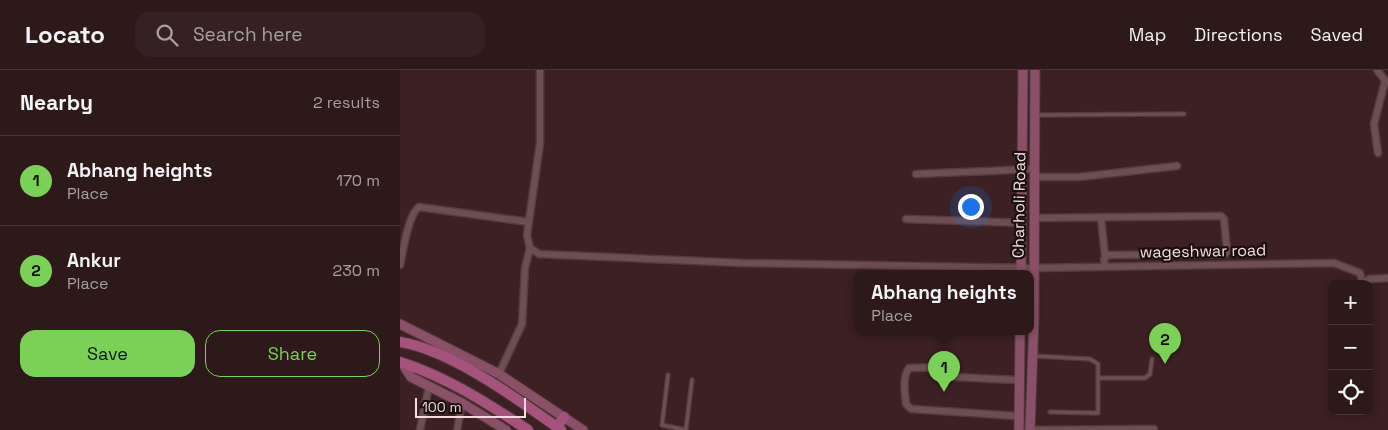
<!DOCTYPE html>
<meta charset="utf-8">
<style>
:root{--surface:#2d181a;--page:#352123;--text:#f1f3f6;--muted:#a7a0a2;--line:#483739;--accent:#7ad156}
body{margin:0;font-family:"Space Grotesk",sans-serif;background:var(--page);color:var(--text)}
.controls{position:absolute;right:15px;bottom:15px;display:grid;overflow:hidden;border-radius:10px;box-shadow:0 2px 12px #0003}
.controls button{width:45px;height:45px;display:grid;place-items:center;padding:0;border:0;border-bottom:1px solid var(--line);background:var(--surface);color:var(--text);font:25px sans-serif}
.scale{position:absolute;left:15px;bottom:12px;width:111px;box-sizing:border-box;padding-left:5px;border:2px solid #f2dedf;border-top:0;font-size:14px;line-height:18px;white-space:nowrap;color:#f2dedf;-webkit-text-stroke:4px #1b0e0f;paint-order:stroke}
.you{position:absolute;left:570px;top:136px;width:18px;height:18px;margin:-12px;border:4px solid #fff;border-radius:50%;background:#1a73e8;box-shadow:0 0 0 8px #1a73e833}
.badge{display:grid;place-items:center;width:32px;height:32px;border-radius:50%;background:var(--accent);color:#111;font-size:16px;font-weight:700}
.pin{position:absolute;translate:-50% -41px;filter:drop-shadow(0 1px 2px #0008)}
.pin::after{content:'';position:absolute;top:26px;width:18px;height:15px;background:inherit;clip-path:polygon(0 0,100% 0,50% 100%)}
.popup{position:absolute;left:454px;top:200px;width:180px;height:65px;box-sizing:border-box;display:grid;place-content:center;border-radius:10px;background:var(--surface);filter:drop-shadow(0 1px 4px #0005);font-size:16px;white-space:nowrap;color:var(--muted)}
.popup b{font-size:19px;color:var(--text)}
.popup::after{content:'';position:absolute;left:50%;top:100%;margin-left:-10px;border:10px solid transparent;border-top-color:var(--surface)}
.list{margin:0;padding:0;list-style:none}
h2{display:flex;justify-content:space-between;align-items:center;height:65px;margin:0;padding:0 20px;font-size:21px}
h2 small{font-size:16px;font-weight:400;color:var(--muted)}
.list li{display:grid;grid-template-columns:32px 1fr auto;gap:15px;align-items:center;box-sizing:border-box;height:90px;padding:0 20px;border-top:1px solid var(--line)}
.list b{display:block;font-size:19px;white-space:nowrap}
.list p{margin:0;font-size:16px;white-space:nowrap;color:var(--muted)}
.list em{font-size:16px;font-style:normal;color:var(--muted)}
.actions{display:flex;gap:10px;padding:15px 20px}
.actions a{flex:1;padding:11px 0;border:1px solid var(--accent);border-radius:15px;text-align:center;font-size:18px;color:var(--accent)}
.actions .main{background:var(--accent);color:#111}
.icon{flex:none;width:28px;height:28px;fill:none;stroke:currentColor;stroke-width:2;stroke-linecap:round;stroke-linejoin:round}
.map{position:relative;flex:none;width:988px;height:360px;overflow:hidden}
header{display:flex;align-items:center;gap:30px;box-sizing:border-box;height:70px;padding:0 25px;background:var(--surface);border-bottom:1px solid var(--line)}
header strong{font-size:24px}
nav{display:flex;gap:28px;margin-inline-start:auto;font-size:18px}
.search{width:350px;height:45px;background:var(--page);display:flex;align-items:center;gap:12px;box-sizing:border-box;padding:0 18px;border-radius:15px;color:var(--muted);font-size:19px}
main{display:flex}
aside{flex:1;background:var(--surface)}
.map>svg:first-child{display:block}
.lines{fill:none;stroke-linecap:round;stroke-linejoin:round}
.lane-casing{stroke:#543b3f;stroke-width:5.5}
.street-casing{stroke:#543b3f;stroke-width:9}
.secondary-casing{stroke:#543b3f;stroke-width:11}
.primary-casing{stroke:#543b3f;stroke-width:12}
.lane{stroke:#6f4e52;stroke-width:3}
.street{stroke:#6f4e52;stroke-width:6}
.secondary{stroke:#8a5067;stroke-width:9}
.primary{stroke:#a5527c;stroke-width:10}
.labels{text-anchor:middle;dominant-baseline:central;stroke-width:4.5;stroke-linejoin:round;paint-order:stroke}
.street-label{font-size:16px;fill:#f2dedf;stroke:#1b0e0f}
</style>
<header>
<strong>Locato</strong>
<div class="search"><svg class="icon" aria-label="search" viewBox="0 0 24 24"><circle cx="10" cy="10" r="6"/><path d="M15 15l6 6"/></svg>Search here</div>
<nav><a>Map</a><a>Directions</a><a>Saved</a></nav>
</header>
<main>
<aside>
<h2>Nearby<small>2 results</small></h2>
<ul class="list">
<li><span class="badge">1</span><div><b>Abhang heights</b><p>Place</p></div><em>170 m</em></li>
<li><span class="badge">2</span><div><b>Ankur</b><p>Place</p></div><em>230 m</em></li>
</ul>
<div class="actions"><a class="main">Save</a><a>Share</a></div>
</aside>
<div class="map">
<svg width="988" height="360" viewBox="0 0 988 360">
<rect width="100%" height="100%" fill="#3c2023"/>
<g class="lines">
<defs>
<path id="lane" d="M637,45L784,44
M634,286L690,289L698,294V343L650,342
M268,305L262,355L286,360
M699,308H745L750,304L752,289
M286,359L292,310"/>
<path id="street" d="M140,0V73L127,165L130,178L139,184L343,193L633,198L934,193L960,203L963,214L969,209L988,208
M977,0L987,13
M978,83L974,54L985,11
M516,104L635,99
M635,107H679L777,96
M634,148L821,146L824,149L827,181L825,184L708,185L704,189L705,197
M701,148L705,186
M506,149L622,153
M0,195C3,182 8,144 19,137L129,152
M99,304L122,254L125,198L130,178
M619,346L511,339L506,334C505,323 502,307 509,298L548,297L554,307L620,310
M20,360L29,316
M57,360L62,333
M630,360L754,359"/>
<path id="secondary" d="M621,203L623,0
M0,254L99,304L183,360
M2,293L11,307L62,333L106,360
M619,360L620,261
M630,360L634,248L635,0"/>
<path id="primary" d="M0,272C51,280 119,330 161,360
M0,292C47,307 87,333 128,360
M157,357L164,347"/>
</defs>
<use href="#lane" class="lane-casing"/>
<use href="#street" class="street-casing"/>
<use href="#secondary" class="secondary-casing"/>
<use href="#primary" class="primary-casing"/>
<use href="#lane" class="lane"/>
<use href="#street" class="street"/>
<use href="#secondary" class="secondary"/>
<use href="#primary" class="primary"/>
</g>
<g class="labels">
<g class="street-label">
<text transform="translate(619 135) rotate(-89)">Charholi Road</text>
<text transform="translate(803 181) rotate(-1)">wageshwar road</text>
</g>
</g>
</svg>
<div class="controls">
<button>+</button>
<button>−</button>
<button><svg class="icon" aria-label="locate" viewBox="0 0 24 24"><circle cx="12" cy="12" r="6"/><path d="M12 2v4M12 18v4M2 12h4M18 12h4"/></svg></button>
</div>
<div class="scale">100 m</div>
<div class="you"></div>
<div class="pin badge" style="left:544px;top:322px">1</div>
<div class="popup"><b>Abhang heights</b>Place</div>
<div class="pin badge" style="left:765px;top:294px">2</div>
</div>
</main>
